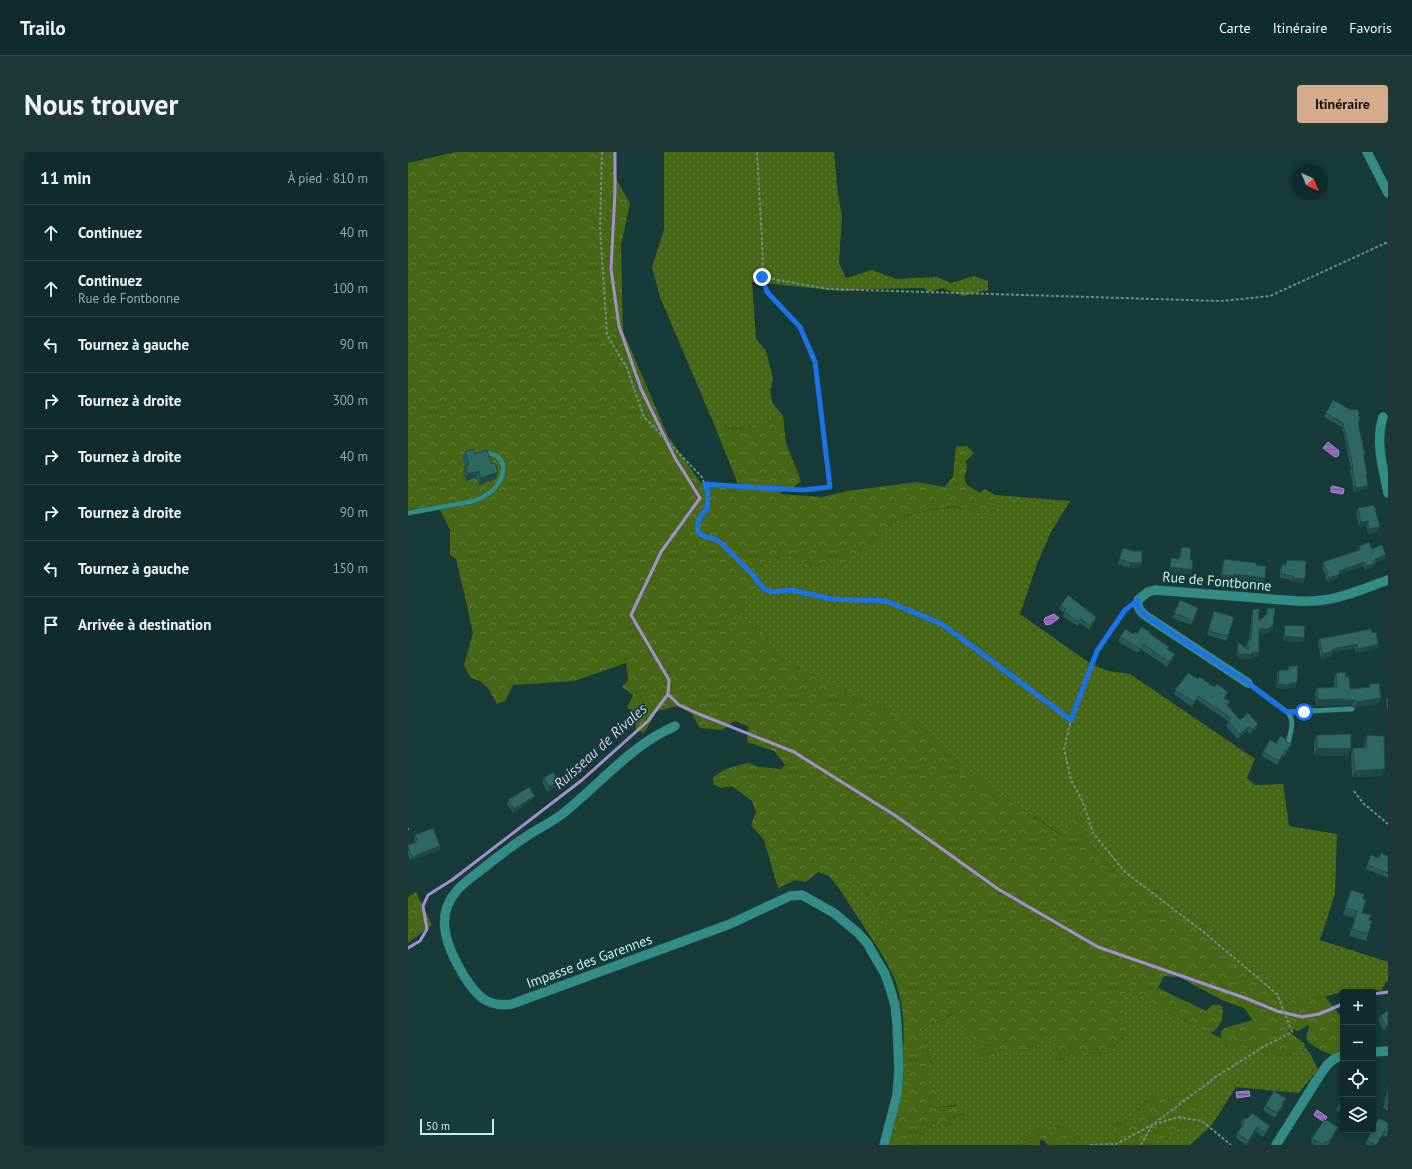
<!DOCTYPE html>
<html lang="fr">
<meta charset="utf-8">
<style>
:root{--surface:#102c2a;--page:#1e3836;--text:#f1f3f6;--muted:#9ca7a8;--line:#304847;--accent:#d6ab8b}
body{margin:0;font-family:"PT Sans",sans-serif;background:var(--page);color:var(--text)}
.controls{position:absolute;right:12px;bottom:12px;display:grid;overflow:hidden;border-radius:4px;box-shadow:0 2px 6px #0003}
.controls button{width:36px;height:36px;display:grid;place-items:center;padding:0;border:0;border-bottom:1px solid var(--line);background:var(--surface);color:var(--text);font:20px sans-serif}
.compass{position:absolute;left:884px;top:12px;width:36px;height:36px;border-radius:50%;background:var(--surface);box-shadow:0 2px 6px #0003;rotate:136deg}
.scale{position:absolute;left:12px;bottom:10px;width:74px;box-sizing:border-box;padding-left:4px;border:2px solid #bff2ed;border-top:0;font-size:11px;line-height:14px;white-space:nowrap;color:#bff2ed;-webkit-text-stroke:3px #163b38;paint-order:stroke}
.stop{position:absolute;width:12px;height:12px;margin:-9px;border:3px solid #1a73e8;border-radius:50%;background:#fff}
.stop.end{background:#1a73e8;border-color:#fff;box-shadow:0 1px 4px #0008}
.list{margin:0;padding:0;list-style:none}
h2{display:flex;justify-content:space-between;align-items:center;height:52px;margin:0;padding:0 16px;font-size:17px}
h2 small{font-size:13px;font-weight:400;color:var(--muted)}
.list li{display:grid;grid-template-columns:26px 1fr auto;gap:12px;align-items:center;box-sizing:border-box;height:56px;padding:0 16px;border-top:1px solid var(--line)}
.list b{display:block;font-size:15px;white-space:nowrap}
.list p{margin:0;font-size:13px;white-space:nowrap;color:var(--muted)}
.list em{font-size:13px;font-style:normal;color:var(--muted)}
.icon{flex:none;width:22px;height:22px;fill:none;stroke:currentColor;stroke-width:2;stroke-linecap:round;stroke-linejoin:round}
.map{position:relative;flex:none;width:980px;height:993px;overflow:hidden;border-radius:4px}
header{display:flex;align-items:center;gap:24px;box-sizing:border-box;height:56px;padding:0 20px;background:var(--surface);border-bottom:1px solid var(--line)}
header strong{font-size:19px}
nav{display:flex;gap:22px;margin-inline-start:auto;font-size:14px}
.intro{display:flex;align-items:center;justify-content:space-between;box-sizing:border-box;height:96px;padding:0 24px}
h1{margin:0;font-size:28px}
.button{padding:10px 18px;border-radius:4px;background:var(--accent);color:#111;font-size:14px;font-weight:700}
main{display:flex;gap:24px;padding:0 24px}
aside{flex:1;background:var(--surface);border-radius:4px;box-shadow:0 2px 6px #0003}
.map>svg:first-child{display:block}
.grass{fill:url(#grass-dots)}
.forest{fill:url(#forest-crowns)}
.water{fill:url(#water-rules);stroke:#a58ed0}
.lines{fill:none;stroke-linecap:round;stroke-linejoin:round}
.stream{stroke:#a58ed0;stroke-width:3}
.lane-casing{stroke:#325855;stroke-width:5.5}
.street-casing{stroke:#325855;stroke-width:10}
.path{stroke:#65918d;stroke-width:2;stroke-dasharray:3 2;stroke-linecap:butt}
.lane{stroke:#338d87;stroke-width:4.5}
.street{stroke:#338d87;stroke-width:9}
.wall{fill:#275955}
.shaded-wall{fill:#204945}
.building{fill:#2d6863;stroke:#204945}
.route{stroke:#1a73e8;stroke-width:5}
.labels{text-anchor:middle;dominant-baseline:central;stroke-width:3.5;stroke-linejoin:round;paint-order:stroke}
.street-label{font-size:14px;fill:#bff2ed;stroke:#163b38}
.water-label{font-size:15px;font-style:italic;fill:#dfc5f7;stroke:#163b38}
</style>
<header>
<strong>Trailo</strong>
<nav><a>Carte</a><a>Itinéraire</a><a>Favoris</a></nav>
</header>
<div class="intro"><h1>Nous trouver</h1><a class="button">Itinéraire</a></div>
<main>
<aside>
<h2>11 min<small>À pied · 810 m</small></h2>
<ul class="list">
<li><svg class="icon" aria-label="ahead" viewBox="0 0 24 24"><path d="M12 20V5M6 11l6-6 6 6"/></svg><div><b>Continuez</b></div><em>40 m</em></li>
<li><svg class="icon" aria-label="ahead" viewBox="0 0 24 24"><path d="M12 20V5M6 11l6-6 6 6"/></svg><div><b>Continuez</b><p>Rue de Fontbonne</p></div><em>100 m</em></li>
<li><svg class="icon" aria-label="left" viewBox="0 0 24 24"><path d="M17 20v-9H6M10 6l-5 5 5 5"/></svg><div><b>Tournez à gauche</b></div><em>90 m</em></li>
<li><svg class="icon" aria-label="right" viewBox="0 0 24 24"><path d="M7 20v-9h11M14 6l5 5-5 5"/></svg><div><b>Tournez à droite</b></div><em>300 m</em></li>
<li><svg class="icon" aria-label="right" viewBox="0 0 24 24"><path d="M7 20v-9h11M14 6l5 5-5 5"/></svg><div><b>Tournez à droite</b></div><em>40 m</em></li>
<li><svg class="icon" aria-label="right" viewBox="0 0 24 24"><path d="M7 20v-9h11M14 6l5 5-5 5"/></svg><div><b>Tournez à droite</b></div><em>90 m</em></li>
<li><svg class="icon" aria-label="left" viewBox="0 0 24 24"><path d="M17 20v-9H6M10 6l-5 5 5 5"/></svg><div><b>Tournez à gauche</b></div><em>150 m</em></li>
<li><svg class="icon" aria-label="arrive" viewBox="0 0 24 24"><path d="M6 21V4h12l-3 4 3 4H6"/></svg><div><b>Arrivée à destination</b></div></li>
</ul>
</aside>
<div class="map">
<svg width="980" height="993" viewBox="0 0 980 993">
<defs>
<pattern id="grass-dots" width="8" height="8" patternUnits="userSpaceOnUse"><rect width="8" height="8" fill="#486716"/><path d="M2 2h.1M6 6h.1" fill="none" stroke="#617d38" stroke-width="1.8" stroke-linecap="round"/></pattern>
<pattern id="forest-crowns" width="20" height="18" patternUnits="userSpaceOnUse"><rect width="20" height="18" fill="#486716"/><path d="M2 6a3 3 0 1 1 6 0M12 15a3 3 0 1 1 6 0" fill="none" stroke="#617d38"/></pattern>
<pattern id="water-rules" width="6" height="5" patternUnits="userSpaceOnUse"><rect width="6" height="5" fill="#9a63c4"/><path d="M0 2.5h6" fill="none" stroke="#735992"/></pattern>
</defs>
<rect width="100%" height="100%" fill="#163b38"/>
<path class="grass" d="M256,0H426L430,43L434,64L431,111L438,126L464,118L488,127L529,125L543,131L566,124L580,129V138L555,144L535,136L520,140L516,136L465,137L433,139L344,130L348,187L358,199L365,227L362,240L365,252L375,264L346,276L308,277L252,145L244,115L256,78Z
M587,343L662,349L643,380L629,412L612,462L683,512L700,519L722,522L847,607L839,626L847,633L875,632L881,674L929,682L927,742L912,788L980,810V830H978L973,839L965,837H943L917,845L886,847L872,851L856,832L857,823L841,815L809,789L806,778L769,758L747,737L717,731L686,697L670,676L661,675L654,683L587,639L533,597L520,581L496,564L451,547L369,505L354,477L341,475L331,458L346,439L344,419L365,406L386,404L412,416L478,373L507,361L552,354L570,361L587,359Z
M447,721L478,770L468,793L432,738L441,731L435,722Z
M718,840L739,845L742,852L813,886V891H819L830,894L849,900L858,899L876,905L886,898H894L896,894L903,903L910,917L891,941L828,935L804,973L782,993H742L756,983L795,965L788,960L791,946C773,951 763,950 746,944L718,969L707,972V989L703,993H665L671,986L660,974L636,975L625,979L612,993H508L516,978L530,968L537,973L545,966L556,962L547,953L525,956L522,933L518,922L523,909L513,883L516,872L531,871L546,861L561,882L565,891L580,894V896L568,899L621,900L631,883L640,882L649,908L674,901L700,902L720,878L710,851Z"/>
<path class="forest" d="M48,0H207L209,28L222,52L213,93L215,179L260,284L292,330L317,336L331,335L308,277L346,276L375,264L378,291L393,329L385,336H373V342L414,345L439,339L509,330L536,335L545,325L548,295L559,294L566,301L558,309L559,317L556,326L559,333L572,341L577,337L587,343L588,359L570,361L552,354L536,356L507,361L478,373L477,386L439,409L412,416L386,404L365,406L344,419L347,439L331,458L341,475L354,477L369,505L451,547L496,564L520,581L533,597L587,639L653,683L661,675L662,661L670,658L678,663L677,670L670,676L686,697L717,731L728,724L747,737L769,758L806,778L809,789L841,815L857,823L856,832L872,851L886,847L917,845L935,867V900L924,903C917,900 904,895 899,888C897,884 900,879 901,875L900,873L890,879L882,877L880,879L897,892L894,898L890,901L886,898L876,905L858,899L849,900L830,894L819,891H813V880L816,876L845,868L836,856L814,848L771,825L756,824L750,836L798,859L804,853H810L814,854C817,864 812,877 803,881L742,852L739,845L718,840L710,851L720,878L700,902L674,901L649,908L640,882L631,883L621,900L588,901L579,912L570,908L568,899L580,896V894L565,891L561,882L545,861L531,871L516,872L513,883L523,910L518,922L522,933L534,942L524,952L525,956L559,953L556,962L545,966L537,973L530,968L516,978L508,993H480C490,939 508,871 483,819C479,810 473,802 468,793L478,770L447,721L436,722L442,731L432,738L421,724L410,720L398,730L387,728L370,736L356,688L343,673L348,660L344,649L324,634L313,636L305,632V625L318,617L340,611L351,615L373,617L377,613L366,599L339,590L340,574L327,569L314,578L292,576L284,562L270,554L249,559L236,581L228,577V561L219,556L225,543L214,535L220,528L218,511L166,529L105,533L97,549L89,552L80,536L73,530L62,525L56,513L65,481L58,449L48,407L42,403V378L30,354L0,358V11Z
M8,740L24,773L0,791V745Z
M754,941L761,949L771,941L780,949L790,941L791,946L788,960L796,965L781,977L769,976L767,983L756,984L742,993H703L707,989V972L718,969L746,944Z
M660,974L671,986L665,993H640L634,987L632,989V993H612L625,979L636,975Z"/>
<path class="water" d="M920,290L931,299L930,304L927,305L915,296Z
M925,334L936,337L935,342L923,340V335Z
M646,462L651,466L643,472L638,473L636,469L637,466Z
M841,939L842,944L829,946L828,940Z
M909,958L919,965L916,970L906,963Z"/>
<g class="lines">
<path class="stream" d="M260,542L271,553L291,562L386,600L488,664L590,737L690,795L837,846L869,859L894,865L911,862L935,852
M0,796L12,789L19,777L15,754L20,743L44,728L174,628L240,569L260,542L261,528L223,463L253,400L292,346L267,306L233,237L211,174L203,117L207,40V0
M965,842L980,840"/>
<defs>
<path id="lane" d="M0,361L66,349C73,346 80,343 85,338C100,323 100,300 74,301
M840,531L879,560L944,557
M879,560C888,569 882,580 880,592"/>
<path id="street" d="M959,0L980,41
M975,265C967,291 975,316 980,341
M840,531L738,464C732,459 729,456 730,448L740,440L747,438L889,449C924,451 947,440 980,428
M267,574C259,578 250,582 243,587C210,608 184,639 153,663C143,670 132,676 122,682C105,693 89,705 73,718C60,728 45,738 39,755C31,778 44,804 56,824C68,843 79,856 104,852L322,772L382,744L394,743L426,761L450,781L459,791L467,805L477,822L482,836L487,853L489,873L491,918L489,943L476,993
M965,900L980,899
M868,993L910,926L919,913L926,907L935,903"/>
</defs>
<use href="#lane" class="lane-casing"/>
<use href="#street" class="street-casing"/>
<path class="path" d="M194,0L192,74L199,183L219,216L236,265L293,324C299,336 301,344 299,357C291,365 288,370 290,380L297,385L305,386L313,391L345,423L356,437L365,440L383,438L423,447L478,449L533,472L663,568
M354,125L420,137L812,149L862,144L980,90
M297,332L354,336L396,338L422,335L407,210L392,175L359,140L354,125L355,107L349,0
M946,639L955,651L980,672
M0,677H1
M682,993L708,992L744,973L809,924L855,895L884,880L869,842L797,781L717,720L685,681L674,648L663,628L656,597L663,568L689,499L717,458L721,455
M733,993L744,973L770,965L794,969L823,993"/>
<use href="#lane" class="lane"/>
<use href="#street" class="street"/>
</g>
<path class="wall" d="M918,261L951,274L957,303L956,306L959,323L958,326L960,333L958,337L946,340L942,319L943,317L934,275L916,265Z
M57,300L67,302L84,312L88,327L71,333L68,326L57,329L55,321L57,314L54,307Z
M950,356L972,375L970,380L960,382L958,373L951,374L948,361Z
M951,394L964,397L976,407L968,410L967,413L965,414L964,416L957,418L955,414L932,422L931,426L919,430L914,414L915,410L949,399Z
M774,395L784,418L782,422L761,420L762,410L763,406L771,407L772,399Z
M715,396L734,411L733,415L721,416L710,412Z
M816,407L848,413L857,426L855,431L825,426V428L813,427L814,411Z
M879,408L896,431L883,430V428L872,426V417L874,413H877Z
M772,448L790,456L783,473L764,466Z
M653,453L688,465L687,469L681,478L672,471L669,474L655,464L656,460L651,457Z
M859,456L865,473L864,478L859,482L851,481V500L850,505H844V507H829V494L830,490L838,496V492L840,488H841L844,461L845,457L851,469L857,464Z
M806,459L820,484L819,489L799,483Z
M877,473L895,490L875,489L876,477Z
M964,481L970,492L969,496L948,501L947,496L925,501L924,504L913,506L910,492L911,487Z
M726,482H741L760,497L765,507L759,515L733,497L730,501L710,490L712,485Z
M881,514L889,531L887,536L882,535L881,537L868,536L869,522L871,518H879Z
M928,521L938,525L942,537L960,535L962,532L971,552L947,555L944,553L933,554V553L908,554L907,541L909,536L926,535V526Z
M767,538L819,544L817,546L820,554L832,568L848,577L842,582L839,579L830,587L818,574L820,569L789,548L784,555L766,542Z
M980,545V560L978,549Z
M909,583L940,604L906,603V590Z
M959,583L975,624L944,625L943,603L945,596H956L957,590Z
M868,591H879L882,595L877,604H875L869,613L854,604L855,600Z
M136,626L151,629L149,634L140,640L134,631Z
M125,647L105,661L99,652L100,648Z
M7,683L32,694L31,698L2,709L0,703V693L7,690L6,687Z
M963,703L971,706L980,704V726L958,717Z
M943,738L955,747L954,761L961,768L960,782L958,789L941,784L947,766L935,763Z
M972,864L980,876L976,879L970,868Z
M980,933V959L975,956Z
M935,946V961L934,962L928,958L930,954Z
M876,951L875,953V955L873,959L871,960L867,966L855,958L857,954Z
M835,967L860,978L855,985L848,980L839,993H838L828,986L829,981L834,975L833,971Z
M980,971V981L978,985L974,983L969,993H957L959,988Z
M930,975L928,979L920,993H907L903,991L904,986Z"/>
<path class="shaded-wall" d="M71,319L68,326L57,329L60,322Z
M90,320L88,327L71,333L73,326Z
M960,333L958,337L946,340L948,336Z
M960,369L958,373L951,374L953,370Z
M972,375L970,380L960,382L961,377Z
M978,403L976,407L968,410L967,413L965,414L964,416L957,418L958,414L967,407Z
M957,410L955,414L930,423L931,419Z
M722,411H734L733,415L721,416Z
M762,415L784,418L782,422L761,420Z
M826,422L857,426L855,431L825,426V428L813,427L814,423Z
M932,422L931,426L919,430L921,426Z
M885,426L897,427L896,431L883,430Z
M688,465L687,469L681,478L682,474Z
M865,473L864,478L859,482L850,481L851,477Z
M876,484L896,486L895,490L875,489Z
M949,492L947,496L925,501L924,504L913,506L915,502L925,497Z
M970,492L969,496L948,501L950,497Z
M843,500H851L850,505H844V507H829L830,502Z
M767,502L765,507L759,515L761,510Z
M883,531H889L887,536L882,535L881,537L868,536L870,532Z
M790,544L789,548L784,555L786,550Z
M973,546L971,552L947,555L949,550Z
M935,547L933,553L908,554L910,548Z
M935,548H946L944,553L933,554Z
M850,572L848,577L842,582L844,578Z
M841,574L839,579L830,587L832,582Z
M884,591L882,595L877,604L878,600Z
M909,596L943,597L940,604L906,603Z
M877,599L875,604L869,613L871,609Z
M977,617L975,624L944,625L947,619Z
M151,629L149,634L140,640L141,635Z
M127,644L125,647L105,661L106,657Z
M32,694L31,698L2,709L4,705Z
M980,873V876L976,879L978,874Z
M878,946L874,955H875L873,959L871,960L867,966L869,961Z
M862,974L860,978L855,985L857,981Z
M849,975L848,980L839,993L840,989Z
M976,979L969,993H967Z"/>
<path class="building" d="M925,248L943,258L950,257L952,270H950L957,303L956,304L959,323H958L960,333L948,336L944,315H945L935,271L918,261Z
M65,297L67,302L79,298L84,312L87,311L90,320L73,326L71,319L60,322L57,314L61,312L57,300Z
M966,353L972,375L961,377L960,369L953,370L950,356Z
M961,390L964,397L974,393L978,403L967,407L968,409L965,410L966,412L958,414L957,410L931,419L932,422L921,426L915,410L952,398L951,394Z
M774,395L783,396L782,408H785L784,418L762,415L763,406L772,407Z
M715,396L725,399H734V411H722L711,407Z
M816,407L848,411V413L858,414L857,426L826,422V424L814,423Z
M879,408L898,409L897,427L885,426V424L873,422L874,413H878Z
M660,443L688,465L682,474L673,467L671,470L656,460L658,457L653,453Z
M772,448L790,456L785,469L766,461Z
M859,456H867L865,473L860,477H851V500H843L845,502H830V490L840,498V488H843L845,457H851V469L859,462Z
M806,459L826,465L820,484L800,479Z
M877,473L897,474L896,486L876,484Z
M733,475L742,480L741,481L761,495L759,497L767,502L761,510L735,492L732,497L712,485L717,477L726,482L727,480L729,482Z
M963,477L964,481L968,480L970,492L950,497L949,492L925,497V499L915,502L911,487Z
M881,514H890L889,531H883L882,533L870,532L871,518H881Z
M938,520V525H941L942,537L962,535V532L971,531L973,546L949,550L946,548H935V547L910,548L909,536L929,535L928,521Z
M780,521L790,527L792,525L806,535L809,532L820,540L816,546L822,549L819,553L832,568L840,561L850,572L844,578L841,574L832,582L820,569L823,566L790,544L786,550L767,538Z
M943,582V597L909,596V583Z
M959,583L976,584L977,617L947,619L945,596H958Z
M872,584L878,587L879,591H884L878,600L877,599L871,609L855,600L862,588L868,591Z
M145,620L151,629L141,635L136,626Z
M121,635L127,644L106,657L100,648Z
M25,676L32,694L4,705L0,696V693L10,689L7,683Z
M973,701L980,704V721L959,713L963,703L971,706Z
M943,738L956,742L955,747L958,748L954,761L963,763L961,768L964,769L960,782L944,777L949,759L937,756Z
M980,859V873L978,874L972,864Z
M980,936V954L977,952Z
M866,939L878,946L874,952L875,955H873L869,961L857,954Z
M935,946V957L930,954Z
M844,961L862,974L857,981L849,975L840,989L829,981L836,972L835,967L840,966Z
M971,966L980,971V979L979,981L976,979L969,992L967,993L959,988L964,978H965V976Z
M916,968L917,969L918,968L930,975L920,991L918,989L915,993L904,986Z"/>
<g class="lines">
<path class="route" d="M354,125L359,140L392,175L407,210L422,335L396,338L354,336L297,332L300,340L299,357C291,365 288,370 290,380L297,385L305,386L313,391L345,423L356,437L365,440L383,438L423,447L478,449L534,472L663,568L689,499L717,458L730,448C729,456 732,459 738,464L840,531L879,560H896"/>
</g>
<g class="labels">
<g class="street-label">
<text transform="translate(809 429) rotate(5)">Rue de Fontbonne</text>
<text transform="translate(181 809) rotate(-20)">Impasse des Garennes</text>
</g>
<g class="water-label">
<text transform="translate(192 594) rotate(-42)">Ruisseau de Rivales</text>
</g>
</g>
</svg>
<div class="controls">
<button>+</button>
<button>−</button>
<button><svg class="icon" aria-label="locate" viewBox="0 0 24 24"><circle cx="12" cy="12" r="6"/><path d="M12 2v4M12 18v4M2 12h4M18 12h4"/></svg></button>
<button><svg class="icon" aria-label="layers" viewBox="0 0 24 24"><path d="M12 4l9 5-9 5-9-5zM3 14l9 5 9-5"/></svg></button>
</div>
<svg class="compass" viewBox="-18 -18 36 36"><path d="M0-13l5 13h-10z" fill="#e53935"/><path d="M0 13l5-13h-10z" fill="#9ca7a8"/></svg>
<div class="scale">50 m</div>
<div class="stop" style="left:896px;top:560px"></div>
<div class="stop end" style="left:354px;top:125px"></div>
</div>
</main>
